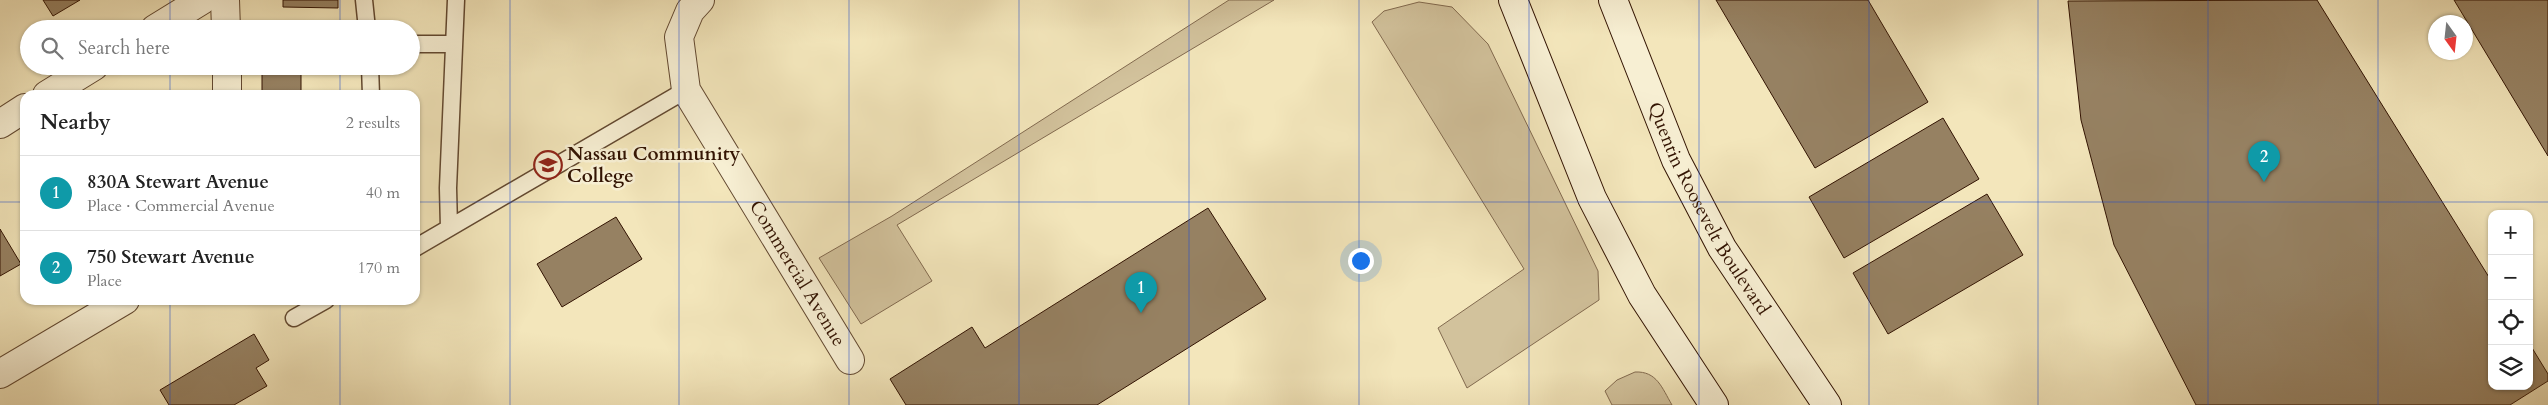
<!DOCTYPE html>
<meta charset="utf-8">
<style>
:root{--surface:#fff;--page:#f6f6f6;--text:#222;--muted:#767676;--line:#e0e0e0;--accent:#7c3aed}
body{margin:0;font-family:Cardo,serif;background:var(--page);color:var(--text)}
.controls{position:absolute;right:15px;bottom:15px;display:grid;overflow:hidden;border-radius:10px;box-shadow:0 1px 4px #0004}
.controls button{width:45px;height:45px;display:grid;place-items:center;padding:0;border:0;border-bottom:1px solid var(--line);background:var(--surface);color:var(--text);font:25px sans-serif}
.compass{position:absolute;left:2428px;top:15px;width:45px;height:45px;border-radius:50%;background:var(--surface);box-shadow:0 1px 4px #0004;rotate:165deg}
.you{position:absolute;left:1360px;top:260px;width:18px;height:18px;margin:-12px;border:4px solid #fff;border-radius:50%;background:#1a73e8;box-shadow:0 0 0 8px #1a73e833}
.badge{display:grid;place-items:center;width:32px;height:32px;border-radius:50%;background:var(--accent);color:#fff;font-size:16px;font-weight:700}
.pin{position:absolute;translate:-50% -41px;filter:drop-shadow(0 1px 2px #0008)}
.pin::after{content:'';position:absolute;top:26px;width:18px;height:15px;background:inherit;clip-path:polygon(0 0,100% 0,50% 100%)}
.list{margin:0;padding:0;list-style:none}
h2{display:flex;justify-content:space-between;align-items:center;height:65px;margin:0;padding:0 20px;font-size:21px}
h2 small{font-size:16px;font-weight:400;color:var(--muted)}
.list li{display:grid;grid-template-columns:32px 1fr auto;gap:15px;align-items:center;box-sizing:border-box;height:75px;padding:0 20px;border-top:1px solid var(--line)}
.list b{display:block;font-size:19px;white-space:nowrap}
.list p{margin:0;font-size:16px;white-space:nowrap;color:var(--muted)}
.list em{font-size:16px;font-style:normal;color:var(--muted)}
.icon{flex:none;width:28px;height:28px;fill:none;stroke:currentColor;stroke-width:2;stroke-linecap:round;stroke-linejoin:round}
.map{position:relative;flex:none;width:2548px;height:405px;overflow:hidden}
.search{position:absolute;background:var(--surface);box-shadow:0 1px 4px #0004;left:20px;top:20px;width:400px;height:55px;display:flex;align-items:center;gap:12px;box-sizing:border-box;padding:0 18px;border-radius:28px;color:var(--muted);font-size:19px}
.panel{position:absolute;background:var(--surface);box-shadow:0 1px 4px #0004;left:20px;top:90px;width:400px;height:215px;border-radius:15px}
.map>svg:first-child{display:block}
.green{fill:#d2c29c;stroke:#826a4f}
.building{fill:#968162;stroke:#321302}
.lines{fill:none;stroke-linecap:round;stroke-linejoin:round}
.lane-casing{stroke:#624830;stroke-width:19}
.street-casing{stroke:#624830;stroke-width:30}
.secondary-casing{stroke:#321302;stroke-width:30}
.lane{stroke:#f7efd3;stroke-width:16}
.street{stroke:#f7efd3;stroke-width:28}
.secondary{stroke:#f7efd3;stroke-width:28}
.grid{fill:none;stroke:#1d4ed8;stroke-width:1;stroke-opacity:0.55}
.labels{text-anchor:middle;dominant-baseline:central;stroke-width:5;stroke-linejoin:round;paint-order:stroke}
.poi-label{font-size:19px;font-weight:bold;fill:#321302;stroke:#f7efd3;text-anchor:start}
.street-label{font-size:19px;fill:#321302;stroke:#f7efd3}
</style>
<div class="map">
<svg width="2548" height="405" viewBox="0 0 2548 405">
<rect width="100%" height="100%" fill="#f3e6bb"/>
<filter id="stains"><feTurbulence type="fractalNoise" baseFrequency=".004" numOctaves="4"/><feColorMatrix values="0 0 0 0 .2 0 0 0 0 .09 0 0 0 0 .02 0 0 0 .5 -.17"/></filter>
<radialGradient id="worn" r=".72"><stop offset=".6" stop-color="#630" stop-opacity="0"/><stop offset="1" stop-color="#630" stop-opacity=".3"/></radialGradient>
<path class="green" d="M1229,0H1274L897,225L932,281L861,324L819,258L892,216Z
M1419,2L1452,7L1488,44L1598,271L1599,300L1467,388L1438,328L1524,269L1372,22L1384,11Z
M1635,372C1657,371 1662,388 1672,405H1612L1605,391L1617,380Z"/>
<path class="building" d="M43,0H80L53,16Z
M283,0H338V8L283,7Z
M1716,0H1868L1928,102L1815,168Z
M2317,0L2492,282V386H2529V343L2548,374V381L2510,405H2196L2114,245L2081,120L2068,1Z
M2454,0H2548V156Z
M262,66H301V95H262Z
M1943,118L1979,179L1844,258L1809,197Z
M1987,194L2023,255L1888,334L1853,273Z
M1208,208L1266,299L1097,405H906L890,379L972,327L985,348Z
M616,217L642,259L562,307L537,264Z
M0,229L21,264L0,276Z
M254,334L269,360L256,368L267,386L234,405H169L160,390Z"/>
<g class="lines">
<defs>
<path id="lane" d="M364,0L367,29
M411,44H454
M370,66L371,95
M449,228L448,188L456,0
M415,248L686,90
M294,318L326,300"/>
<g id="street">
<path d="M225,0L226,29"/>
<path id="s1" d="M700,0L690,11L679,37L686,90L850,360"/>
<path d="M155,29L202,0"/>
<path d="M227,66V95"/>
<path d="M47,95L94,66"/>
<path d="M0,124L25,108"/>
<path d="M0,374L125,300"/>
</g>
<g id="secondary">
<path d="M1513,0L1592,198L1642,295L1714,405"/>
<path id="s2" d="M1613,0L1676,160L1722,248L1827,405"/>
</g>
</defs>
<use href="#lane" class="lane-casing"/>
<use href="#street" class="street-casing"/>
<use href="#secondary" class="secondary-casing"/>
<use href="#lane" class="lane"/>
<use href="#street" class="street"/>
<use href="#secondary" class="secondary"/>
</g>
<path class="grid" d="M170,0V29M340,0V29M510,0V405M679,0V405M849,0V405M1019,0V405M1189,0V405M1359,0V405M1529,0V405M1699,0V405M1869,0V405M2038,0V405M2208,0V405M2378,0V405M170,66V95M340,66V95M0,202H25M415,202H2548M170,300V405M340,300V405"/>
<defs>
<symbol id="university-ring" viewBox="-11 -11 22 22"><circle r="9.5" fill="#f7efd3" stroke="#8f2418" stroke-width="1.5"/><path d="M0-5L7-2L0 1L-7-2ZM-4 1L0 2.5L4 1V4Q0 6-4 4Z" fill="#8f2418"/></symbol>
</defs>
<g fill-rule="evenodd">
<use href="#university-ring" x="532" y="149" width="32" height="32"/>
</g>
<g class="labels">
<g class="poi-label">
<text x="567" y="154">Nassau Community<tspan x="567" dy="22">College</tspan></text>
</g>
<g class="street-label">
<text stroke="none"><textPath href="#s2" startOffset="230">Quentin Roosevelt Boulevard</textPath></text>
<text stroke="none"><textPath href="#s1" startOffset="311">Commercial Avenue</textPath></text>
</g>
</g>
<rect width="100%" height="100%" filter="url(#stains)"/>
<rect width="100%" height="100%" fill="url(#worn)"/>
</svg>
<div class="controls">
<button>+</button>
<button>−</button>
<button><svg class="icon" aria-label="locate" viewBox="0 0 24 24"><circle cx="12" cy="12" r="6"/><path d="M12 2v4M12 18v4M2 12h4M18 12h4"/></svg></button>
<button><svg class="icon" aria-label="layers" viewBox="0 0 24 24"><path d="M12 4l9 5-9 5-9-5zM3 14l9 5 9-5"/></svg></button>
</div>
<svg class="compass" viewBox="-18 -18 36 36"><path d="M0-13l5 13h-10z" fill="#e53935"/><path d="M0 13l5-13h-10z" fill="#767676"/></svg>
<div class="you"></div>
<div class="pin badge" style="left:1141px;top:313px;background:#0f9aa8">1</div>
<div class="pin badge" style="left:2264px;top:182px;background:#0f9aa8">2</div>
<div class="search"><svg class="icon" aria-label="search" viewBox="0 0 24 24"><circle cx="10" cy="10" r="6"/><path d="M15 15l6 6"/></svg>Search here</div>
<section class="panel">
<h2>Nearby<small>2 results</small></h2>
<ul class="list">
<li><span class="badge" style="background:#0f9aa8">1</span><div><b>830A Stewart Avenue</b><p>Place · Commercial Avenue</p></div><em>40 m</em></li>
<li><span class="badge" style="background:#0f9aa8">2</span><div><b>750 Stewart Avenue</b><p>Place</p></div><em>170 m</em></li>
</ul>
</section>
</div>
